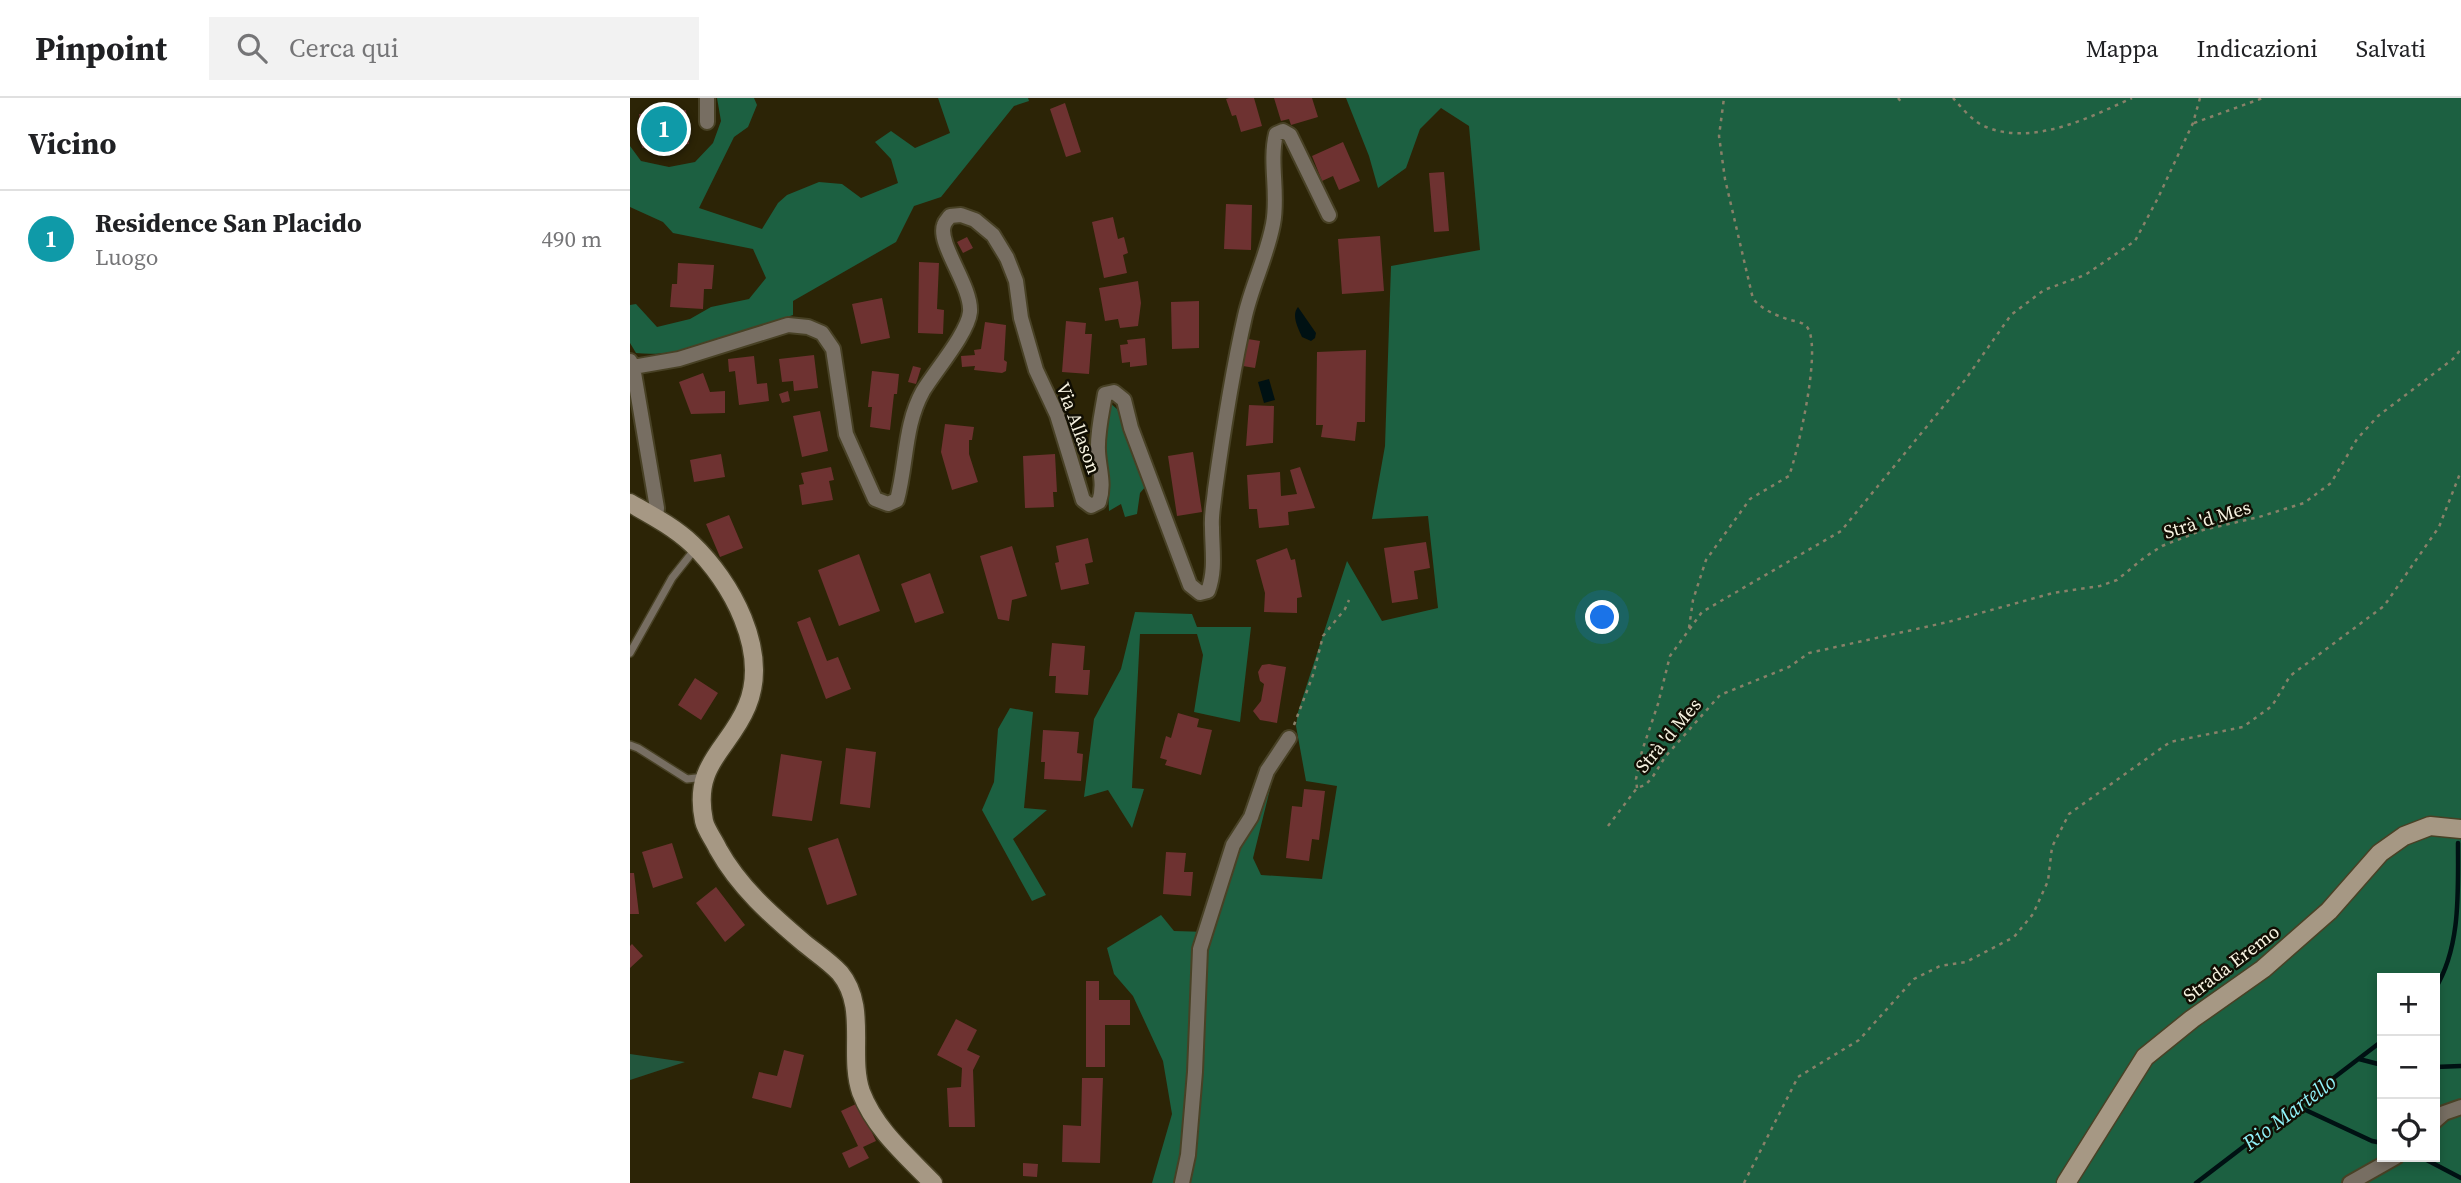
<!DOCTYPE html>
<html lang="it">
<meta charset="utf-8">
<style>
:root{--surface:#fff;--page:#f2f2f2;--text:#202124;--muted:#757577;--line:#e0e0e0;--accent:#0f766e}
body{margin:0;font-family:"Source Serif 4",serif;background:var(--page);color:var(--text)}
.controls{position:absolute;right:21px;bottom:21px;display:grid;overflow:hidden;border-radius:0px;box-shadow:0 4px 10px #0003}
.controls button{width:63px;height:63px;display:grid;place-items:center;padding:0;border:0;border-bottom:2px solid var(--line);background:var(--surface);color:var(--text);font:35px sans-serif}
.you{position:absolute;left:973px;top:520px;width:24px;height:24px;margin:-18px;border:5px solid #fff;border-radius:50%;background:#1a73e8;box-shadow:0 0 0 10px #1a73e833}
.badge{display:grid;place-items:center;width:46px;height:46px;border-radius:50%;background:var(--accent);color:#fff;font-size:23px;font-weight:700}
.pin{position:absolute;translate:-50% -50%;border:4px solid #fff;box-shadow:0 2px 7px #0006}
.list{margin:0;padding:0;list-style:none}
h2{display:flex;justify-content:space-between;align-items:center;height:91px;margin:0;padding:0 28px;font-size:30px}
h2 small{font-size:23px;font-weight:400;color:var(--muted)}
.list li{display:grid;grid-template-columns:46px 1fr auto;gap:21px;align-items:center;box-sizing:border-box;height:98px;padding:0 28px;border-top:2px solid var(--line)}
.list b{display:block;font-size:26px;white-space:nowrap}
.list p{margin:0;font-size:23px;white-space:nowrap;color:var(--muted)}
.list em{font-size:23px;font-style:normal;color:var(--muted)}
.icon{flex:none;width:38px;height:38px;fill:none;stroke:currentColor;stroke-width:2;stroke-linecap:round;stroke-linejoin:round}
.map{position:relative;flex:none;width:1831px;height:1085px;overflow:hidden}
header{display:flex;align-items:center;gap:42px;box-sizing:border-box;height:98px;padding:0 35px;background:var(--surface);border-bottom:2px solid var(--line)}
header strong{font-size:33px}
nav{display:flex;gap:38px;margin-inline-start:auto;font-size:24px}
.search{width:490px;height:63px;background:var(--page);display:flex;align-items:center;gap:18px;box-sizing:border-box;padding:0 24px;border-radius:0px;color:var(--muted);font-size:26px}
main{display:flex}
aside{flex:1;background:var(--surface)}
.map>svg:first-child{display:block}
.green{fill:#22563d}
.forest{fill:#1c6041;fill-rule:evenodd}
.water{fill:#001113}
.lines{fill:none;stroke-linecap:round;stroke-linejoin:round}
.stream{stroke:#001113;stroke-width:4.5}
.building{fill:#6e3231}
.service-casing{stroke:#484125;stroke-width:10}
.minor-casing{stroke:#484125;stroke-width:18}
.secondary-casing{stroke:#484125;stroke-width:21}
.path{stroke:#888169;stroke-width:2.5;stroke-dasharray:3.5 5;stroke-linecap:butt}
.service{stroke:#776e62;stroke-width:7}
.minor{stroke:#776e62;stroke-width:14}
.secondary{stroke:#a69884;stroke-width:18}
.labels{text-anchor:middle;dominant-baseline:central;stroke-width:5;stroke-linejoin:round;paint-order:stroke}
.street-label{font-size:19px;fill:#f7f3e1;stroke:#110e03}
.water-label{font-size:21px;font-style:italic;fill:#91f2f9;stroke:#110e03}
</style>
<header>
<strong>Pinpoint</strong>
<div class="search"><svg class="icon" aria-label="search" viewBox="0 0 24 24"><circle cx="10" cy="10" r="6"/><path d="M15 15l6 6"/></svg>Cerca qui</div>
<nav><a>Mappa</a><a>Indicazioni</a><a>Salvati</a></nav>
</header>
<main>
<aside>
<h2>Vicino<small></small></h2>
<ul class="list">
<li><span class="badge" style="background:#0f9aa8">1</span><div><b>Residence San Placido</b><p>Luogo</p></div><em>490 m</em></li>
</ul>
</aside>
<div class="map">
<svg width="1831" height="1085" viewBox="0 0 1831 1085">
<rect width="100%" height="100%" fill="#2c2406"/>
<path class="green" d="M0,956L55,964L0,982Z"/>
<path class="forest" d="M87,0H124L127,7L118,29L104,39L69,110L132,131L148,105L157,97L189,84L212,86L231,100L268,85L261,61L245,44L261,33L285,50L320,35L308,0H398L399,3L384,8L311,99L284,108L266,144L163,203V217C117,232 54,261 6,255L0,245V207L6,206L27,229L60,221L81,209L119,201L136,180L123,151L43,135L33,124L0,109V48L11,63L39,69L65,64L83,45L91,23Z
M716,0H1831V1085H522L542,1016L533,963L503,898L484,876L477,850L531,817L544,833L578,834L609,747L638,680L642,683L623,760L631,777L692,781L707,688L676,683L666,628L668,614L717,463L752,523L808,510L798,418L742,421L755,348L761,168L850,152L839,28L811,10L790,31L776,70L748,90L739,58ZM1752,880H1805V1059H1752Z
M480,305L487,311L492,321L516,388L510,395L507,416L495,419L491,406L479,413L475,327Z
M505,514L562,516L567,529H621L610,624L564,614L573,557L567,536H510L502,690L514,691L502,730L478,692L454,699L464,621L491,571Z
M380,610L403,614L394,710L417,712L383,741L416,797L402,803L352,712L364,684L368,631Z"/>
<path class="water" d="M668,209L686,235L685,240L681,243L672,239C668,230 661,217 668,209Z
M639,281L645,302L634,305L628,284Z"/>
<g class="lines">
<path class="stream" d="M1805,891C1831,849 1828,793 1828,745
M1729,961L1752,967
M1805,969L1831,968
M1667,1008L1742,1043L1752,1045
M1791,1059L1831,1080
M1566,1085L1752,943"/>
</g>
<path class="building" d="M599,0H624L632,28L611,34L606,17L602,18L596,1Z
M644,0H682L688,19L661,27L659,21L651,23Z
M435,5L451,54L436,59L420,11Z
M56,12L59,46L12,50L9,16Z
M713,44L730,83L709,92L703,78L692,83L682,58Z
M814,74L819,133L804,134L799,75Z
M596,106L622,107L621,152L594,151Z
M483,119L488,141L494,139L498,155L493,157L497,175L474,180L462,124Z
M750,138L754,193L712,196L708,141Z
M337,139L343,150L333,155L327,144Z
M289,164L309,165L307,211L314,212L313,236L288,235Z
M48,165L84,167L82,191H74L73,211L40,209L42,186H47Z
M508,183L511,205L508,228L490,230L488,221L475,223L469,190Z
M252,200L260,240L231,246L222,206Z
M569,203V250L542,251L541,204Z
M436,223L456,225L455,236H462L459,276L432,274Z
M355,224L376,227L374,262L377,264L376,273L372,275L344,272L345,268L332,269L331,258L345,257L344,252L351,251Z
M515,240L517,267L500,269V264L492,265L490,247L498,246L497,242Z
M618,241L630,243L625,270L613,268Z
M736,252L735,324H727L725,343L691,339L693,327H686L687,254Z
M184,257L188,290L164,293L163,283L152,284L149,261Z
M124,258L127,286L137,285L139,303L109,307L105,273L99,274L98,261Z
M283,268L291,270L286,286L278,284Z
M242,273L269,276L267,296H264L260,332L240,329L242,309H238Z
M73,275L80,294L95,293V315L61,316L49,284Z
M158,293L160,303L152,305L149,296Z
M619,307L644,308L643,345L616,348Z
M190,313L198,353L172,359L163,318Z
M315,326L344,329L342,342H339V356L348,384L322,392L311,354Z
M563,354L572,414L547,418L538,358Z
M91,356L95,379L64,384L60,362Z
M425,356L427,394H423L424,409L395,410L393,358Z
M201,369L204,382L199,383L203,402L172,407L169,387L174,386L171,375Z
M670,369L685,410L658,414L659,427L629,430L627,411H619L617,377L650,374L651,398L667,396L660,372Z
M99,417L113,450L90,459L76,426Z
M458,440L463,464L455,466L459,486L431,492L425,465L429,464L426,448Z
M796,444L800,470L784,473L788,501L762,505L754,450Z
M382,448L397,498L382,502L379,523L368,521L350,458Z
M657,450L661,462L665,461L672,499L667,500V515L634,514L635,495L626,462Z
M229,456L250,513L209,528L188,472Z
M300,475L314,515L285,525L271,486Z
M180,519L197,563L208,559L221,591L196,601L167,524Z
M422,545L455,548L453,572H460L458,597L425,595L426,578H419Z
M639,566L656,569L647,625L630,622L623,613L631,603L634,586L630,583L628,574L632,567Z
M65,580L88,595L71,622L48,607Z
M548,615L569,621L567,629L582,632L571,677L535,667L537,662L530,660L536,638L541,640Z
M413,632L449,634L447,655L453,656L451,683L414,681L415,664H411Z
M216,650L246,654L240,710L210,706Z
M151,656L192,663L182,723L142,718Z
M674,691L695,693L689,742L682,741L679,763L656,760L662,708L672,709Z
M208,740L227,797L197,807L178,750Z
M42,745L53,780L23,790L12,754Z
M536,754L556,755L554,774H563L561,798L533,796Z
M0,775H4L9,816H0Z
M86,789L115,827L95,844L66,805Z
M2,846L13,858L0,870V848Z
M456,883H469V902H500V927H475V969H456Z
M326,921L347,932L337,952L350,958L343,972L345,1029H319L317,990L331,989L332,970L307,957Z
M154,952L174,957L161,1010L122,1000L129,974L147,978Z
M452,980H473L470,1065L432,1064L433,1027L451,1028Z
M228,1005L246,1043L233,1049L239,1060L219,1070L212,1055L228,1048L211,1013Z
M393,1065L408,1066L407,1079L393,1078Z"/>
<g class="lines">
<defs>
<path id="service" d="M0,555L42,480L65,451
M0,647L8,650L57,681L75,679"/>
<path id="minor" d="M77,0V24
M0,263L3,269L27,410L26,420
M3,269L49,261L158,227L178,229L192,235L203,251L216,336L245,401L258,406L267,402C277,365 274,327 293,293C305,273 338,235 340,214C342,188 307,146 314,127C315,123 318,121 320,118L331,117L345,122L363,137L377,160L386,183L391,220L406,272L427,317L453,402L461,408L469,404C475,386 469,372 468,353C467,335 472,314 475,296L484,294L494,302L501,330L560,487L570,495L578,493C586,472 582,451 582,429C581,417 584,404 585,392C593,334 602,275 615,218C622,187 637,158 643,126C649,96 639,65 646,36L653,33L660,37L699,117
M1805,1023L1814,1015L1831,1009
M552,1085L558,1057L565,974L570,851L603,747L621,719L637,673L659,640
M1720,1085L1766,1059"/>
<path id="secondary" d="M0,405C21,417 44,429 62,446C101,483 140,553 117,608C99,652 62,665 74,723C76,732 84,742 88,751C109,789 141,817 174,845C185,854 200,864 210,875C238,909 218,956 231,994C245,1031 276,1057 303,1085
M1436,1085L1515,959L1562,921L1633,871L1699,813L1750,755L1774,738L1800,728L1831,731"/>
</defs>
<use href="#service" class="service-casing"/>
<use href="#minor" class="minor-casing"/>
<use href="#secondary" class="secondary-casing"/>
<path class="path" d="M1268,0L1273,6
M1323,0C1332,10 1343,24 1356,29C1403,48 1459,20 1502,0
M1564,25L1633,0
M1059,530L1063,502L1076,462L1120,401L1159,378C1167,357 1195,241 1175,227C1171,224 1165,223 1160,222C1145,217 1133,212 1123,201L1095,81L1089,38L1094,0
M664,627L683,577L693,538L715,511L719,502
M1007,690L1006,681L1012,653L1028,606L1040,558L1072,514L1211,433L1335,282L1381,217L1414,192L1455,177L1505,143L1528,100L1563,25L1570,0
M978,728L1007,690L1015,687L1022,680L1035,659L1090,597L1159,569L1179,555L1318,524L1423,495L1470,488L1487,482L1515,459L1532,448L1573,432L1629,419L1674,405L1701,385L1727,341L1748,318L1823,261L1831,251
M1114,1085L1168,979L1229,942L1284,881L1310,868L1336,864L1384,839L1403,816L1418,783L1422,749L1439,716L1540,644L1613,629L1642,608L1660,578L1754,508L1809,429L1831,373"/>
<use href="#service" class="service"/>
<use href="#minor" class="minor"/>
<use href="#secondary" class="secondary"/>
</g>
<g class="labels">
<g class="street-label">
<text transform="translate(449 330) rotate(70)">Via Allason</text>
<text transform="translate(1577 421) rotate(-17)">Strà 'd Mes</text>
<text transform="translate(1038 637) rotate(-50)">Strà 'd Mes</text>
<text transform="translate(1601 865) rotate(-37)">Strada Eremo</text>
</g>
<g class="water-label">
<text transform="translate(1659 1014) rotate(-37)">Rio Martello</text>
</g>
</g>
</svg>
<div class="controls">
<button>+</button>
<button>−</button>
<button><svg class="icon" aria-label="locate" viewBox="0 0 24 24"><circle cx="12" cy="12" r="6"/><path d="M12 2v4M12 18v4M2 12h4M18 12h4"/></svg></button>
</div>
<div class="you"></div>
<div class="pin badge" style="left:34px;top:31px;background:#0f9aa8">1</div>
</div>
</main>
